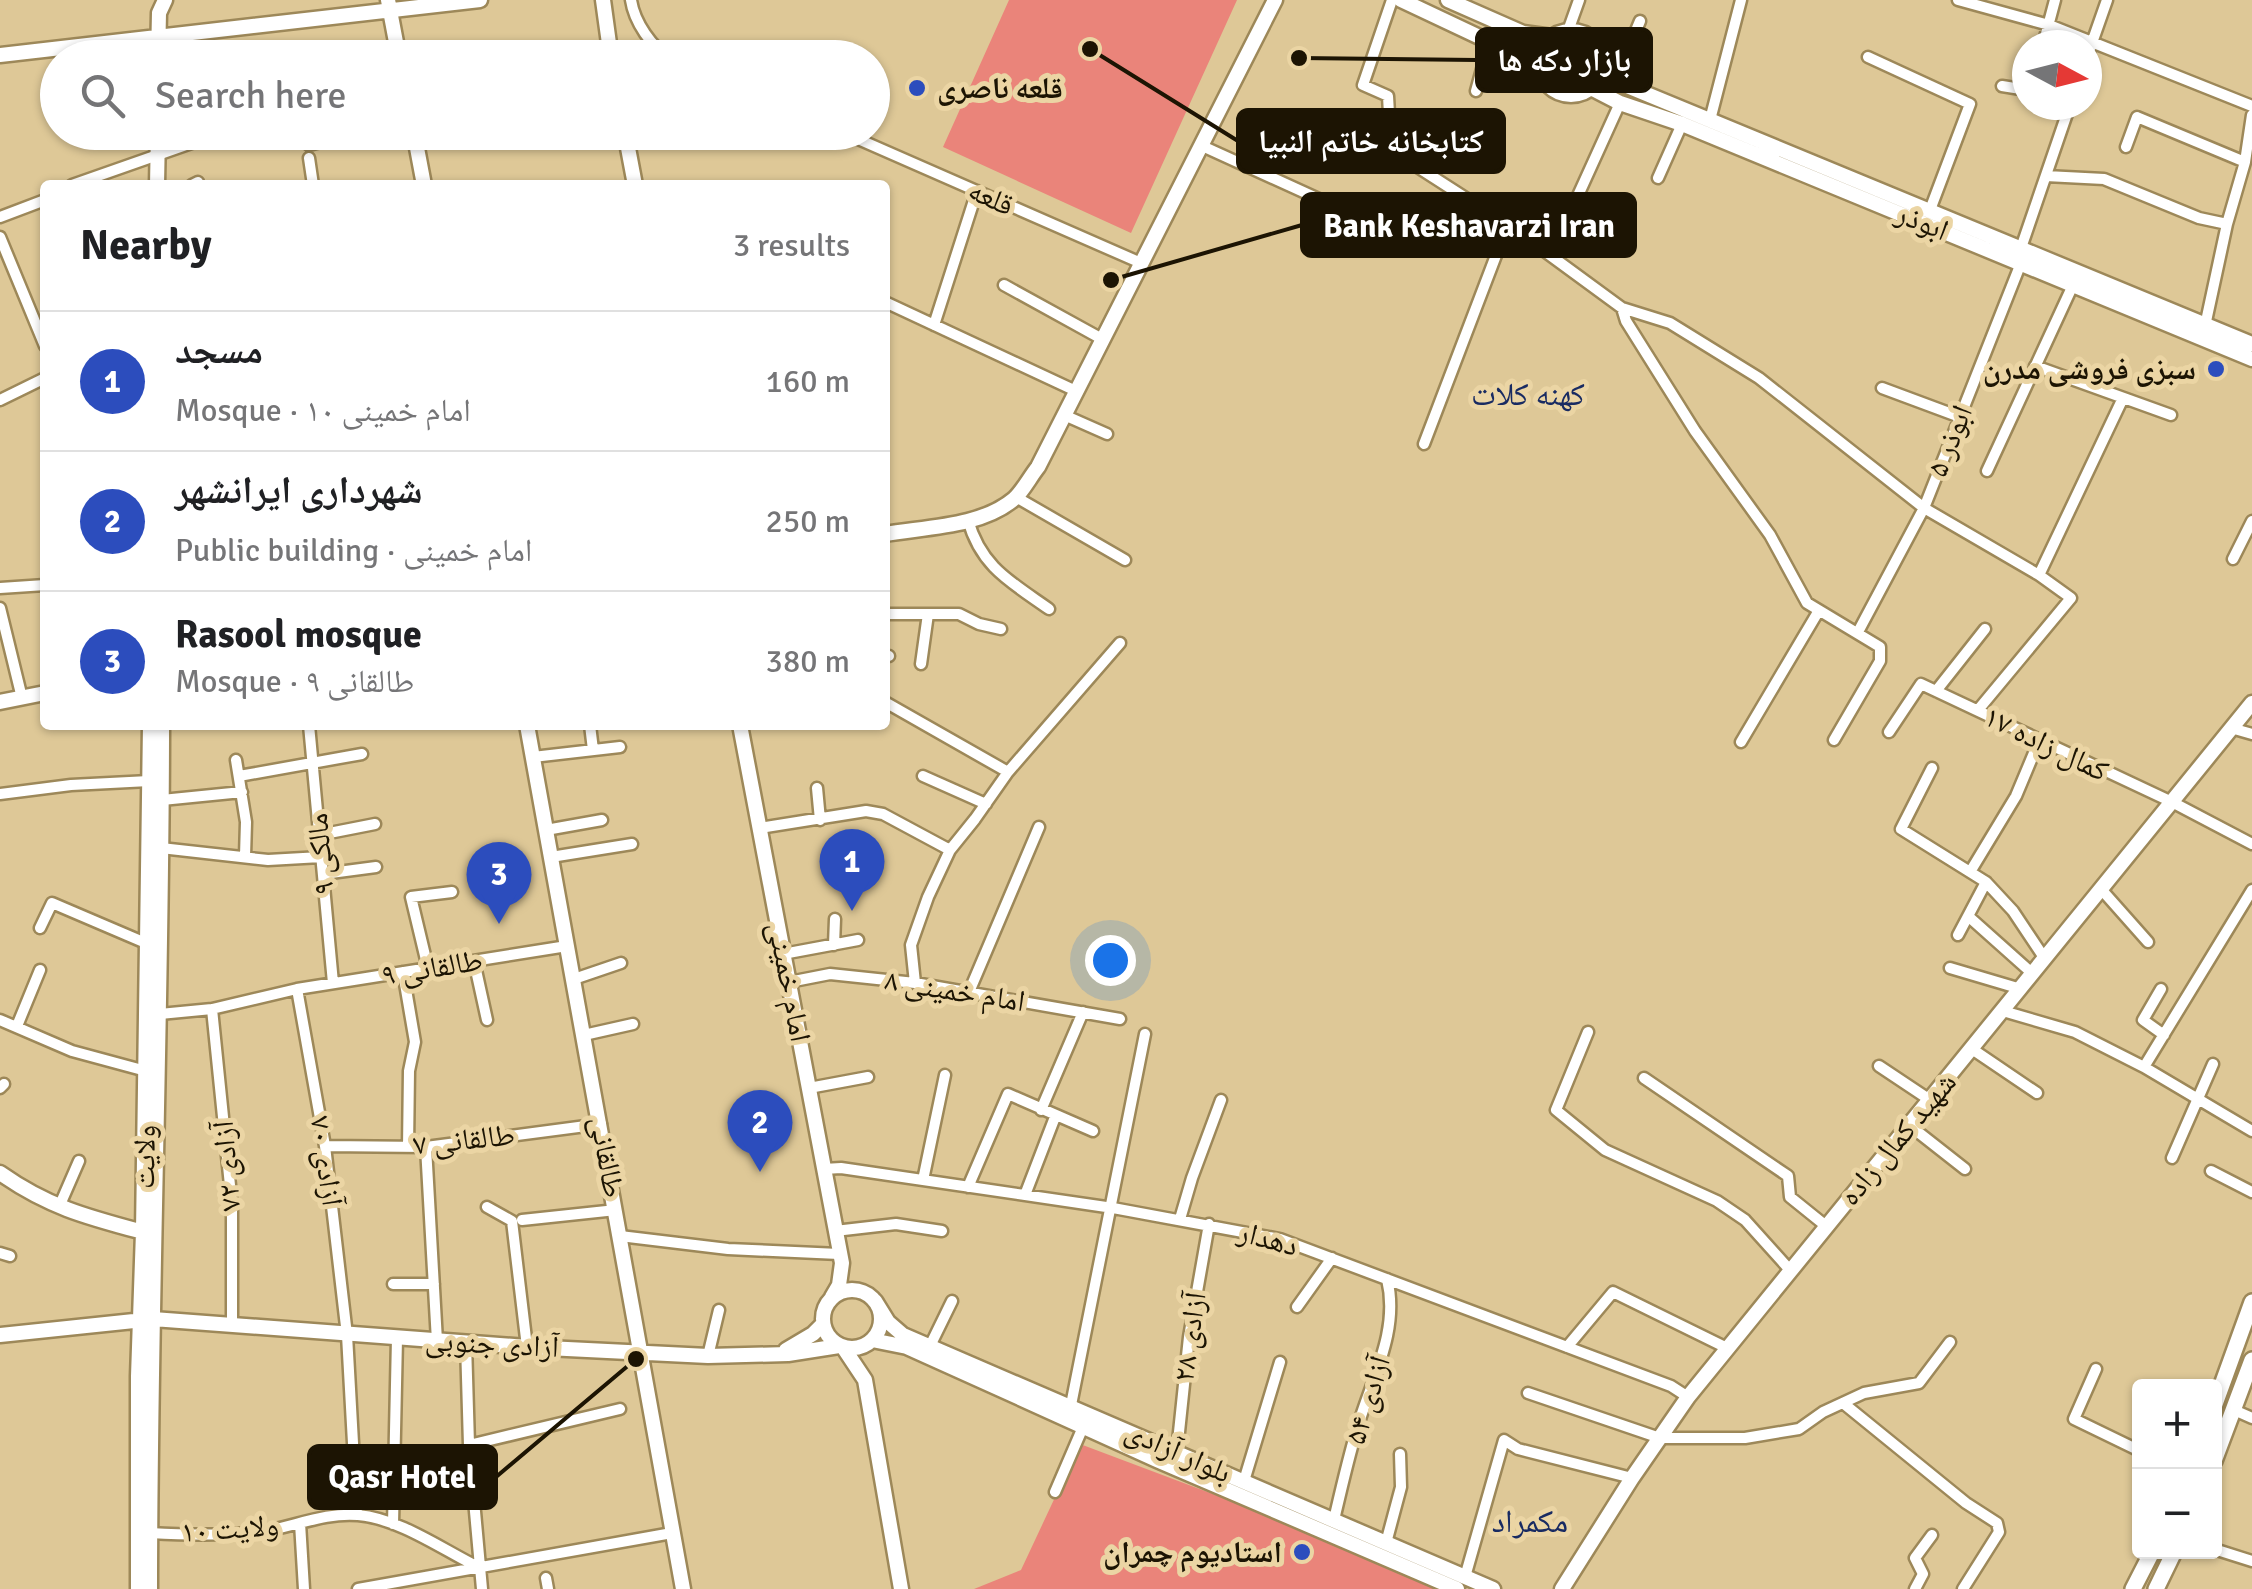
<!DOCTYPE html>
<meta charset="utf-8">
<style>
:root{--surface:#fff;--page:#f2f2f2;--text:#202124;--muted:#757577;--line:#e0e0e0;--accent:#2c4dbd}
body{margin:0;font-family:Signika,"Noto Naskh Arabic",sans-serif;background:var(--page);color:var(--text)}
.controls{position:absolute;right:30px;bottom:30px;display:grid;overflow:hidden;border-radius:10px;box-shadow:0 2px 8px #0004}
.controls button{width:90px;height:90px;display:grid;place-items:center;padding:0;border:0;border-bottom:2px solid var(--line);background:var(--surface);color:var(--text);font:50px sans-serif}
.compass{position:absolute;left:2012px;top:30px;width:90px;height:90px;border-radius:50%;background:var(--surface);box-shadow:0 2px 8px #0004;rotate:97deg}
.you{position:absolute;left:1110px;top:960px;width:35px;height:35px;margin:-25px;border:8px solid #fff;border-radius:50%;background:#1a73e8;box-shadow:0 0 0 15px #1a73e833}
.badge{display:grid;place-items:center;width:65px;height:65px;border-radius:50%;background:var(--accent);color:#fff;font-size:32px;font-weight:700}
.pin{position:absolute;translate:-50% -82px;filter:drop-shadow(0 2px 5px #0008)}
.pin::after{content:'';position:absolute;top:52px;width:35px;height:30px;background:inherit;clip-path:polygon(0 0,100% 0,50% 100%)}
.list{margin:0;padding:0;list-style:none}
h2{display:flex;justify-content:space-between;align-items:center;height:130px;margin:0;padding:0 40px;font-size:42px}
h2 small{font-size:32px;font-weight:400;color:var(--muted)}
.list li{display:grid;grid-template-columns:65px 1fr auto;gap:30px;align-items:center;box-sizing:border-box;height:140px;padding:0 40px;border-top:2px solid var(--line)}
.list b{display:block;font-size:38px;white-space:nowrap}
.list p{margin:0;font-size:32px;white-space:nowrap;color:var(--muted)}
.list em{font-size:32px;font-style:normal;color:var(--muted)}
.icon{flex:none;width:55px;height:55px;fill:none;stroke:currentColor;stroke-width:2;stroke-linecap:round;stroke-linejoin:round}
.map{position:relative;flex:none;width:2252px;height:1589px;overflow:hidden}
.search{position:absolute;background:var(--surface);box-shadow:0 2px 8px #0004;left:40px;top:40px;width:850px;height:110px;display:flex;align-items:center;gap:25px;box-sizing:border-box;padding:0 35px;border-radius:55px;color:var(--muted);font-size:38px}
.panel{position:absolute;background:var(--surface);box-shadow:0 2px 8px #0004;left:40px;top:180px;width:850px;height:550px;border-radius:10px}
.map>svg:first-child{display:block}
.green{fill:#ea847a}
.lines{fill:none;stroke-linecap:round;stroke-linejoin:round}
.street-casing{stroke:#9d8859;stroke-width:15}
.secondary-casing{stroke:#9d8859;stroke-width:19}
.primary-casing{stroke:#9d8859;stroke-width:20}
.street{stroke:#fff;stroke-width:10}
.secondary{stroke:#fff;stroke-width:14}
.primary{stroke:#fff;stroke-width:15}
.poi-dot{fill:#2c4dbd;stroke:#ebd5a4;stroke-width:4}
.labels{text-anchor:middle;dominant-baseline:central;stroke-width:10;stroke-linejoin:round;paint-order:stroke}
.poi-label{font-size:30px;font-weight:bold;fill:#1c1403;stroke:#ebd5a4;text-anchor:end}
.street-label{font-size:30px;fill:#1c1403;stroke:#ebd5a4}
.neighbourhood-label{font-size:32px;fill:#192b62;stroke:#ebd5a4}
.leader{fill:none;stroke:#1c1403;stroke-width:4}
.callout-dot{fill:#1c1403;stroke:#ebd5a4;stroke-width:4}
.callout{fill:#1c1403;stroke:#1c1403;stroke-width:4}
.callout-label{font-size:32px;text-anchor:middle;font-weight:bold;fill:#fff}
</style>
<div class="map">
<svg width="2252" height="1589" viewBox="0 0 2252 1589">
<rect width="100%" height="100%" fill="#dec897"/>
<path class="green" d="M1009,0H1237L1131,233L943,147Z
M1080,1444L1266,1514L1442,1589H974L1021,1570Z"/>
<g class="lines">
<defs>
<path id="street" d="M631,0C634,21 652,49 671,58
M1392,0L1363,85L1388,96L1391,150L1517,231L1622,308L1670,323L1759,378L1924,508L2039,575L2071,598L1978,710
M1958,0L2049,25L2252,106
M1568,31L1579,0
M2043,45L2055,0
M1868,57L1970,104L1930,210
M2087,57L2107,0
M1615,81L1640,21
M2002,86L2027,90
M1476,91L1490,40
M1710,120L1741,0
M842,132L1141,263
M309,145L359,132
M1200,145L1354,215
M2126,147L2137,117L2245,162
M309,158L313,185
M2046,176L2104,179L2199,218L2227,224
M1658,178L1682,124
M72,185L206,138
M192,185L198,182
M0,217L45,200
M0,237L45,346
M2021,248L2070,105
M1551,255L1620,103
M1004,285L1102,339
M885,302L1076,391
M1622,308L1626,321L1695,431L1770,535L1807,603L1880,647V661L1834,740
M934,325L977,191
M2205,326L2227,224L2245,162L2252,115
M2035,366L2171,415
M1882,388L1960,417
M0,400L45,378
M1064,415L1107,434
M1424,444L1508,224
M1987,471L2073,285
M1016,497L1125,560
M968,520C981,567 1011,582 1049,609
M2233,559L2252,521
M2039,575L2123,398
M0,588L45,585
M0,608L22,698
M885,614H959L979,624L1001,629
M1858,632L1924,508L2021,263
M885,656H889
M921,664L928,614
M1936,691L1985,629
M885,702L1008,772L975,819L950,850L928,897L911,945L915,983
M309,725L333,983
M590,725L593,750
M2231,728L2252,734
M1889,732L1921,684L2172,802L2252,844
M1741,742L1818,612
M533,757L620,747
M236,760L246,822L245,856
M1932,768L1901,829L1986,882L2013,911L2045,959
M1008,772L1120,643
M239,776L362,754
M923,776L986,804
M817,788L820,820
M0,794L71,785L149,781
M162,800L242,792
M760,828L866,811L883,814L950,850
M546,830L602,820
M319,835L375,824
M161,848L268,860L321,857
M551,857L632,844
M1970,872L2016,796L2039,741
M323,874L376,867
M2101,889L2148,942
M1968,916L2033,974
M40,928L52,903L148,944
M1958,935L1986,882
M834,945L835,919
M783,954L858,940
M474,961L487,1020
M428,968L411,897L452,892
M1950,968L2021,989
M403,972L415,1042L409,1071L408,1147
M574,979L621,963
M789,982L830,974L915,983L1120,1019
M297,989L325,1146L347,1335L357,1515
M2161,989L2143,1020L2164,1035
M969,992L1039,827
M212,1009L232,1205V1324
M2003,1011L2075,1032L2144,1067L2252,1131
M160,1014L212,1009L297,989L567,946
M0,1020L72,1051L146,1071
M17,1026L40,970
M1588,1032L1556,1110L1605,1150L1717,1201L1745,1220L1790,1270
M584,1035L633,1024
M1972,1049L2037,1093
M1879,1066L1930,1100
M2144,1067L2252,890
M1644,1078L1788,1176L1790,1197L1826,1226
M0,1088L4,1084
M809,1088L868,1077
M1041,1110L1083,1012
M1909,1125L1965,1169
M325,1146L426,1147L601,1124
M426,1147L437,1341
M2172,1158L2213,1064
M824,1169L841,1168L1113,1208L1280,1239L1671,1386L1688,1397
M2211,1171L2252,1192
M923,1180L945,1075
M968,1187L1008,1094L1093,1131
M1025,1195L1055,1117
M59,1207L79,1161
M487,1207L512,1221L527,1347
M1180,1219L1192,1178L1221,1100
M522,1220L616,1210
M835,1231L896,1224L942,1231
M620,1236L728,1249L839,1254
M0,1253L10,1256
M393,1284H434
M1297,1307L1332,1258
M466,1343L469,1445L482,1589
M930,1346L952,1301
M1567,1347L1613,1292L1727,1348
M708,1356L719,1310
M2096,1369L2074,1419L2140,1451
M1528,1393L1660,1438H1745L1799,1429L1823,1412L1864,1393L1919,1383L1950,1342
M1843,1403L1966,1503L1997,1523L1999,1532L1963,1589
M1071,1405L1145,1034
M2234,1410L2252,1418
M469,1445L620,1409
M1177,1451L1189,1337L1209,1224
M1244,1481L1280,1362
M1055,1492L1083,1427
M1334,1520C1341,1490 1348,1459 1357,1429C1371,1380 1400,1331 1387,1279
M300,1523L304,1589
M393,1524L397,1338
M150,1533C186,1535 222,1536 259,1532C291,1528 324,1512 358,1515C400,1519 440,1548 478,1567
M1386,1543L1401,1487L1400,1454
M2214,1549L2252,1561
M1465,1577L1504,1440L1518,1449L1632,1478
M546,1578L548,1589
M358,1589L672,1533
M1915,1589L1923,1574L1915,1558L1932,1535"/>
<path id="secondary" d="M388,0L399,58
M603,0L611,58
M1401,0L1539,65
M1448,0L1523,33L1552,37
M1539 63a32 32 0 1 1 64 0a32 32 0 1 1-64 0Z
M0,55L480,0
M158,58L159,13L165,0
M1602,70L1615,81L2252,344
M1591,88L1620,103L1682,124L2252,359
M414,132L424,185
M625,132L635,185
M157,185L158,132
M885,534C926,527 981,527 1014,499C1023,491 1030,477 1038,467L1275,0
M0,702L45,693
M527,725L683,1589
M740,725L842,1263L839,1285L832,1297
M0,1173C48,1207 87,1217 143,1232
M823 1319a29 29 0 1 1 58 0a29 29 0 1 1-58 0Z
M875,1301L888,1322L903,1335L1493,1589
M0,1335L153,1319L527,1347L708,1356L788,1354L839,1346
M872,1340L907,1347L1157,1460L1457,1589
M843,1347L865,1380L901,1589
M786,1350L813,1334L823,1324
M138,1589V1376L143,1232L150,725
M150,1589C150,1301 162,1013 162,725
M1562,1589L1632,1478L1688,1397L2252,703"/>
<path id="primary" d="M2214,1407L2252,1302
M2214,1461L2252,1360
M2133,1589L2152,1552
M2156,1589L2174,1552"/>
</defs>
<use href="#street" class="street-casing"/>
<use href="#secondary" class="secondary-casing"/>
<use href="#primary" class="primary-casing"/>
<use href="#street" class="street"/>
<use href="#secondary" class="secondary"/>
<use href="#primary" class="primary"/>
</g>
<g class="poi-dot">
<circle cx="917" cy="88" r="10"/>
<circle cx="2216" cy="369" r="10"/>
<circle cx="1302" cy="1552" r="10"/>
</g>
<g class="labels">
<g class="poi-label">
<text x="937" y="88" text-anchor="start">قلعه ناصری</text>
<text x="2196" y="369">سبزی فروشی مدرن</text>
<text x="1282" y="1552">استادیوم چمران</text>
</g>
<g class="street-label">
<text transform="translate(991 198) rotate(24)">قلعه</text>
<text transform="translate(1922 222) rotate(22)">ابوذر</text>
<text transform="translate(1950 441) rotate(-68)">ابوذر ۵</text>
<text transform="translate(2046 744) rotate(26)">کمال زاده ۱۷</text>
<text transform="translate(321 854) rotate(-95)">مالکی ۹</text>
<text transform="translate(432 968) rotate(-9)">طالقانی ۹</text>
<text transform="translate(789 982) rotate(79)">امام خمینی</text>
<text transform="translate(955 991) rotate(9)">امام خمینی ۸</text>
<text transform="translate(1898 1139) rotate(-50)">شهید کمال زاده</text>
<text transform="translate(464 1140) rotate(-6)">طالقانی ۷</text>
<text transform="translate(145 1157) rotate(-89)">ولایت</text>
<text transform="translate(607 1157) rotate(80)">طالقانی</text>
<text transform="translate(326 1161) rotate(82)">آزادی ۷۰</text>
<text transform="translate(227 1166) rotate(-95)">آزادی ۷۲</text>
<text transform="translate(1268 1239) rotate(15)">دهدار</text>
<text transform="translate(1190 1337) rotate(-82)">آزادی ۲۸</text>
<text transform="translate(492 1344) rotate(3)">آزادی جنوبی</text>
<text transform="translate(1368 1400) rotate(-73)">آزادی ۵۴</text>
<text transform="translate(1178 1452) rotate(24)">بلوار آزادی</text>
<text transform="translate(230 1529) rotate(-4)">ولایت ۱۰</text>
</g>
<g class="neighbourhood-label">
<text x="1528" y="394">کهنه کلات</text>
<text x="1530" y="1521">مکمراد</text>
</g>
</g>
<path class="leader" d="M1299 58L1477 60M1090 49L1238 141M1111 280L1302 225M636 1359L496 1477"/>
<g class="callout-dot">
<circle cx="1299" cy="58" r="10"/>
<circle cx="1090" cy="49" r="10"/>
<circle cx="1111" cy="280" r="10"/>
<circle cx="636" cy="1359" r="10"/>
</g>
<g class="callout">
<rect x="1477" y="29" width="174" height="62" rx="10"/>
<rect x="1238" y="110" width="266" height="62" rx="10"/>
<rect x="1302" y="194" width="333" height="62" rx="10"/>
<rect x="309" y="1446" width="187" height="62" rx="10"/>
</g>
<g class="callout-label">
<text x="1564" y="71">بازار دکه ها</text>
<text x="1371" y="152">کتابخانه خاتم النبیا</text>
<text x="1469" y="237">Bank Keshavarzi Iran</text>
<text x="402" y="1488">Qasr Hotel</text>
</g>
</svg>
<div class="controls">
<button>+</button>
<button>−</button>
</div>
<svg class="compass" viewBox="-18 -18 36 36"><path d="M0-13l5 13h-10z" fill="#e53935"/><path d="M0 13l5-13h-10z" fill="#757577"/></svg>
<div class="you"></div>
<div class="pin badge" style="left:852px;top:911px">1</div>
<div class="pin badge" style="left:760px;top:1172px">2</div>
<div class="pin badge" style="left:499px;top:924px">3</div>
<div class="search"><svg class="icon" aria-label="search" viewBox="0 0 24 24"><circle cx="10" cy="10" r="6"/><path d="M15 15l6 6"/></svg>Search here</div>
<section class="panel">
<h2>Nearby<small>3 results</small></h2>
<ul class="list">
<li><span class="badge">1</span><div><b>مسجد</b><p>Mosque · امام خمینی ۱۰</p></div><em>160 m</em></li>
<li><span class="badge">2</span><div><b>شهرداری ایرانشهر</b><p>Public building · امام خمینی</p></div><em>250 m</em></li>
<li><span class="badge">3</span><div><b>Rasool mosque</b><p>Mosque · طالقانی ۹</p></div><em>380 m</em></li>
</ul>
</section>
</div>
